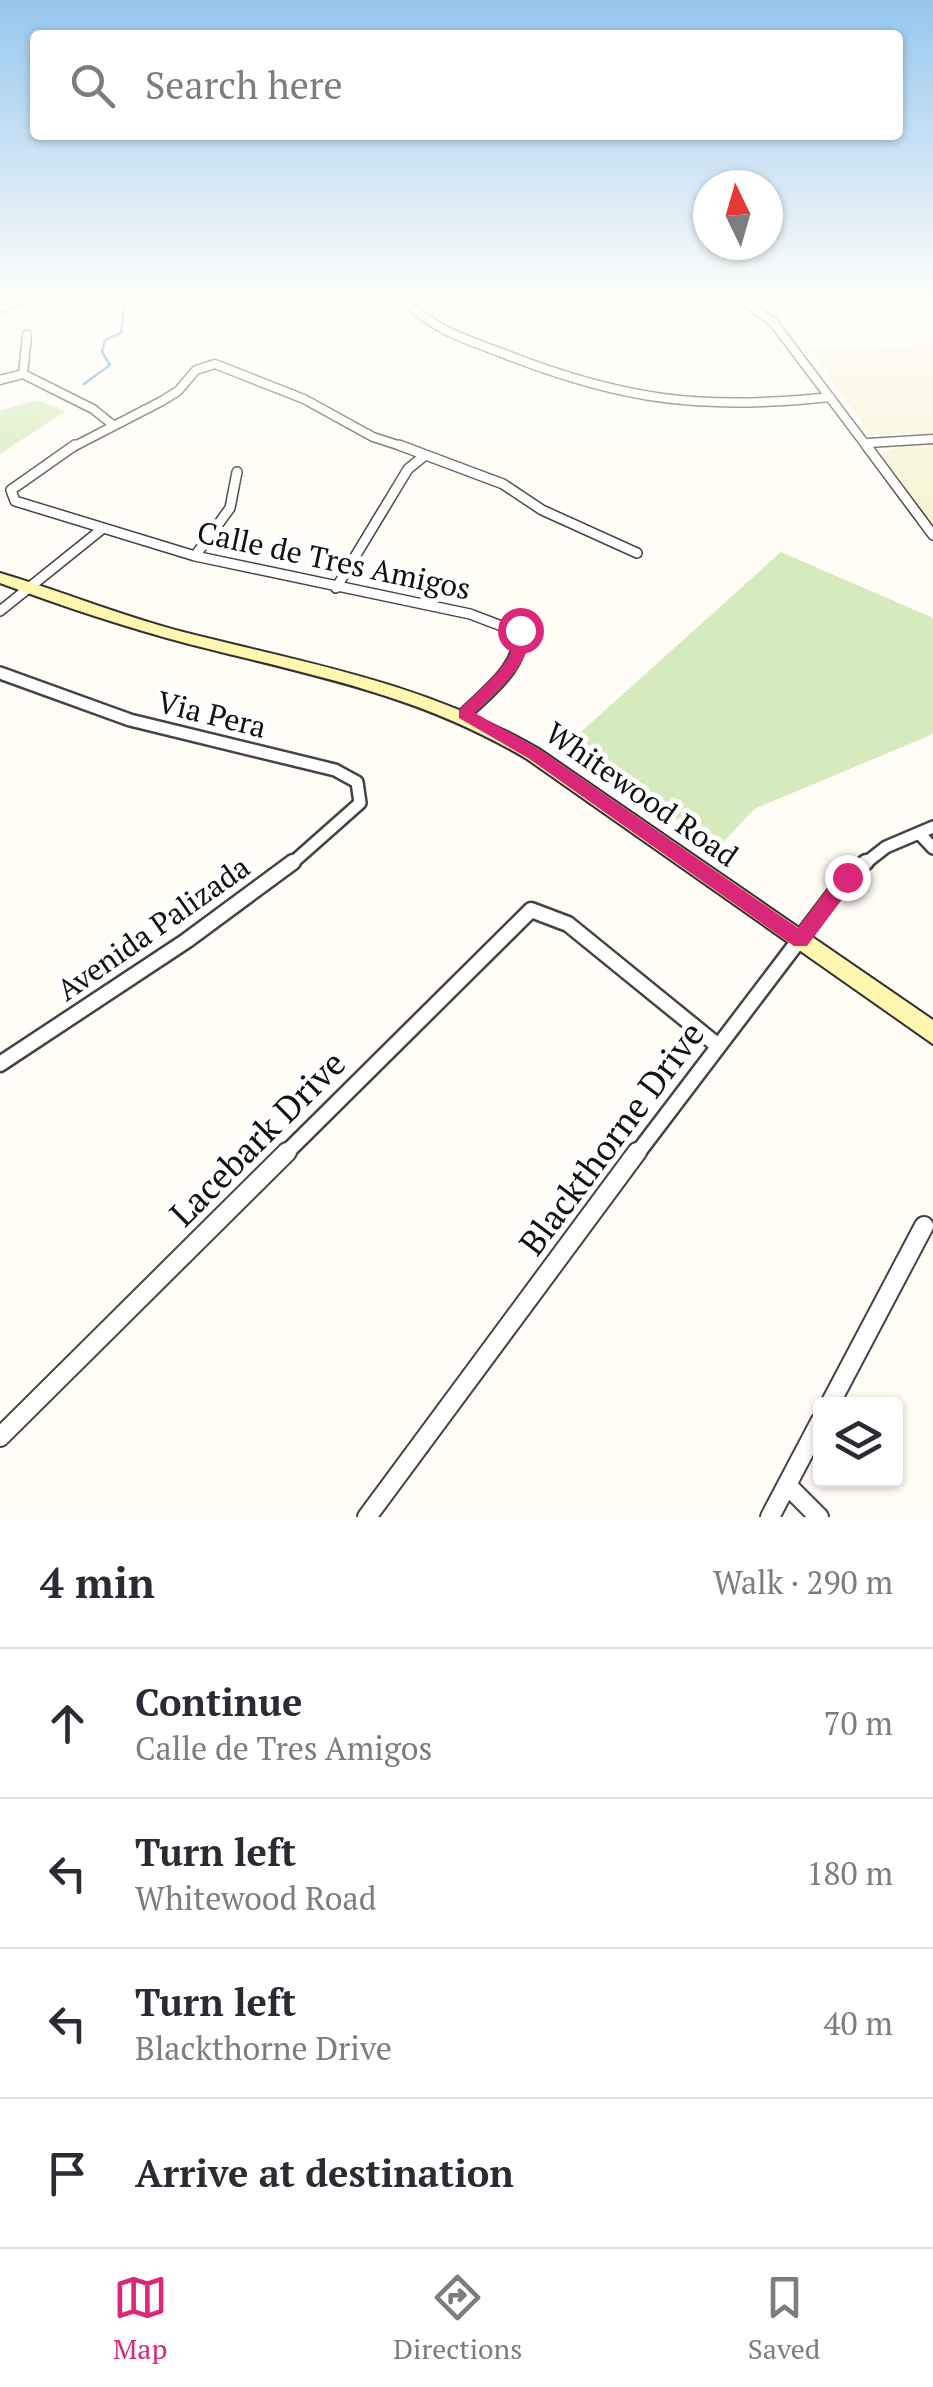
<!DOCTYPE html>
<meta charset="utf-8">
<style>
:root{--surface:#fff;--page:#f2f2f3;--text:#2b2b33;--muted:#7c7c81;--line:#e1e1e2;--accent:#db2777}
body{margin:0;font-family:"PT Serif",serif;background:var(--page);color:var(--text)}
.controls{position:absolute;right:30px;bottom:30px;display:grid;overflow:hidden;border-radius:10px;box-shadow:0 2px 8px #0004}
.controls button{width:90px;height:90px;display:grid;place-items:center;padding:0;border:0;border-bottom:2px solid var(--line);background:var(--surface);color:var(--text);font:50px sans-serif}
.compass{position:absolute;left:693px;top:170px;width:90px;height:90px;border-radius:50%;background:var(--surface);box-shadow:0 2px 8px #0004;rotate:355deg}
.stop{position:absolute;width:30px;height:30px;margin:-22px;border:8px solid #db2777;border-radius:50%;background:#fff}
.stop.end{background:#db2777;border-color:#fff;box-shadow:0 2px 10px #0008}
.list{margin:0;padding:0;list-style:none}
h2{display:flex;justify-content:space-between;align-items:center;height:130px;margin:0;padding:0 40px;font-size:42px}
h2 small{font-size:32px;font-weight:400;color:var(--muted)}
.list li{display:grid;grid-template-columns:65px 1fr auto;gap:30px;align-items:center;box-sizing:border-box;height:150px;padding:0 40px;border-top:2px solid var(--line)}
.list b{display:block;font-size:38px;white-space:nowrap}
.list p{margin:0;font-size:32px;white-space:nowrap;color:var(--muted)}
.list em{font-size:32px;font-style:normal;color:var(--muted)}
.icon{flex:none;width:55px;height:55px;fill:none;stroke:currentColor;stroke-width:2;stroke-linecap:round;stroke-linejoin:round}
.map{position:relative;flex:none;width:933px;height:1517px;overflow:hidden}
.search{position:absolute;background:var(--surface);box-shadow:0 2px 8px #0004;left:30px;right:30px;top:30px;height:110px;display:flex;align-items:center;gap:25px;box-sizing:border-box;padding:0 35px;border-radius:10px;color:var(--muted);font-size:38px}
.sheet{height:730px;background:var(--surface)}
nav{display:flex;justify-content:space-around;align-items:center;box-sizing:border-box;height:140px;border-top:2px solid var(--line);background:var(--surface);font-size:28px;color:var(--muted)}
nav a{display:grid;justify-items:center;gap:5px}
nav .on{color:var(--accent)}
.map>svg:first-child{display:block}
.farmland{fill:#f6f3d4}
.green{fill:#d5ebbd}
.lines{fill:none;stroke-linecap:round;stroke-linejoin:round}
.stream{stroke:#3f96cf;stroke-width:2.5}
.minor-far4-casing{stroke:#444;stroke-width:11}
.minor-far3-casing{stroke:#444;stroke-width:12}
.minor-far2-casing{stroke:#444;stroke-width:16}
.minor-far1-casing{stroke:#444;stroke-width:19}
.minor-casing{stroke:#444;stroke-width:22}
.tertiary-casing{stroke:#444;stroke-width:5}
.secondary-casing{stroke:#333;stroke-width:4}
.minor-far4{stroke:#fff;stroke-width:8}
.minor-far3{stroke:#fff;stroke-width:9}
.minor-far2{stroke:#fff;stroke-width:11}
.minor-far1{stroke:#fff;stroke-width:14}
.minor{stroke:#fff;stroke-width:18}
.tertiary{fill:#fff;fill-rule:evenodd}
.secondary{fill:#fff6b0;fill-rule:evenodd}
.route{fill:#db2777}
.labels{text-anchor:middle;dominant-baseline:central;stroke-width:10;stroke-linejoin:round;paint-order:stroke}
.street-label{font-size:30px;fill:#111;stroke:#fff}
.near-street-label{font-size:35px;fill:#111;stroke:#fff}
</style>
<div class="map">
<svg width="933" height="1517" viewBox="0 0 933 1517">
<rect width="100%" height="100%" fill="#fffdf5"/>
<path class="farmland" d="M933,345V433L871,435L809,349Z
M933,442V527L881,454L897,448L895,444Z"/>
<path class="green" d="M36,400L66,411L0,454V411Z
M781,552L933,618V734L754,809L719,847L578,754L572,740Z"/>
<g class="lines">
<path class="stream" d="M84,384L110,365L102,352L105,340L121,333L125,305L119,299"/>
<defs>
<path id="minor-far4" d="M403,299C434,330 462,338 502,353C621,400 702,411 830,397
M741,299L773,322L868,448
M27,335L23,374L93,409L113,425
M0,380L23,374
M868,443L933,439
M71,448L162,401L178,391L196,370L215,364L304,399L373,437L407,448"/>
<path id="minor-far3" d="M75,445L11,490L15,501L195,556L470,614L520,633
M399,445L503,484L542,510L637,553
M866,445L933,535
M195,556L230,508L237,472
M336,588L408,469L424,456
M0,611L102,529"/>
<path id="minor-far2" d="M0,673L130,720L335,770L357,782L360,803L290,865
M465,714C488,691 524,666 520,630
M919,833L933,848
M863,865L886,847L933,827"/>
<path id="minor-far1" d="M0,1064L186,941L293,862
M284,1155L531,910L568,924L717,1045
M636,1155L847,877L866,862"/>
<path id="minor" d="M830,1404L924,1226
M0,1437L287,1152
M787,1485L819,1517
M367,1517L637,1152
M770,1517L820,1422"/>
<path id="tertiary" d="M24,299H37L0,311V305Z"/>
<path id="secondary" d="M0,573C61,591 121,616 183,632C309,664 424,683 539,749L933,1020V1044L527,759C418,694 310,675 189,644C125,627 62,606 0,583Z"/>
</defs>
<use href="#minor-far4" class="minor-far4-casing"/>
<use href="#minor-far3" class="minor-far3-casing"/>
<use href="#minor-far2" class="minor-far2-casing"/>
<use href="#minor-far1" class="minor-far1-casing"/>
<use href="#minor" class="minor-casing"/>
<use href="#tertiary" class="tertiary-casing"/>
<use href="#secondary" class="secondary-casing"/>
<use href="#minor-far4" class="minor-far4"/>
<use href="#minor-far3" class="minor-far3"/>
<use href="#minor-far2" class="minor-far2"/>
<use href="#minor-far1" class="minor-far1"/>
<use href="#minor" class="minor"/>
<use href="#tertiary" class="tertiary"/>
<use href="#secondary" class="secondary"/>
</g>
<linearGradient id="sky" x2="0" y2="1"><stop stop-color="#95c6ee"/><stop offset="0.59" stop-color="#fffefa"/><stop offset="1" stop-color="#fffefa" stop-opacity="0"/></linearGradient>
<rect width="933" height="511" fill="url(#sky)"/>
<path class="route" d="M520,625L525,627C540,659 496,690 475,713L539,749L798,928L841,871H854V883L807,946H794L528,758L459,718V710C478,690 522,659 513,630Z"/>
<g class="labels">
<g class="street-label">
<text transform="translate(334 560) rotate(12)">Calle de Tres Amigos</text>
<text transform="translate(212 714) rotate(14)">Via Pera</text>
<text transform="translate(642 794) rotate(35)">Whitewood Road</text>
<text transform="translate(153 928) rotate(-35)">Avenida Palizada</text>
</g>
<g class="near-street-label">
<text transform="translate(257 1138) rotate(-45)">Lacebark Drive</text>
<text transform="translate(611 1138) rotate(-53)">Blackthorne Drive</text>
</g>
</g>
</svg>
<div class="controls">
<button><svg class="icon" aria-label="layers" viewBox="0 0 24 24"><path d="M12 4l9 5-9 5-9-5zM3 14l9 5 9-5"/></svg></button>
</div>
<svg class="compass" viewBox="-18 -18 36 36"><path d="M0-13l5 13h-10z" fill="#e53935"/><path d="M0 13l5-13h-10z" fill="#7c7c81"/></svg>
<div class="stop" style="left:520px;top:630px"></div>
<div class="stop end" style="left:847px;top:877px"></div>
<div class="search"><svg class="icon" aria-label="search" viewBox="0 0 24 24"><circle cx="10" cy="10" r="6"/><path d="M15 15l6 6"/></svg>Search here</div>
</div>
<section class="sheet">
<h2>4 min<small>Walk · 290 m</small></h2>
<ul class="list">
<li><svg class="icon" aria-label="ahead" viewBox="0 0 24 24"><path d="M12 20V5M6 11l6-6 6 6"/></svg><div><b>Continue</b><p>Calle de Tres Amigos</p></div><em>70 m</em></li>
<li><svg class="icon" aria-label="left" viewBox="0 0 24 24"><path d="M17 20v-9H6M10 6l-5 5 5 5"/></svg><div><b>Turn left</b><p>Whitewood Road</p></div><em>180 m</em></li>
<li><svg class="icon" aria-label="left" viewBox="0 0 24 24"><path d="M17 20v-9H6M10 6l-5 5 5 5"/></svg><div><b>Turn left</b><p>Blackthorne Drive</p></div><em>40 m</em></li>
<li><svg class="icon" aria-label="arrive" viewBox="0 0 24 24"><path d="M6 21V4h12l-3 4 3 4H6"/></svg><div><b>Arrive at destination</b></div></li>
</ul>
</section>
<nav>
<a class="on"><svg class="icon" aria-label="map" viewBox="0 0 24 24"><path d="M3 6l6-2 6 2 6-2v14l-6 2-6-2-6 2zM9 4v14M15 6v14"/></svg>Map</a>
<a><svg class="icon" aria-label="directions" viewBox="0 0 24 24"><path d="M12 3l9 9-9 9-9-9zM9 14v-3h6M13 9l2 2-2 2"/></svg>Directions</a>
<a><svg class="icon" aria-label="saved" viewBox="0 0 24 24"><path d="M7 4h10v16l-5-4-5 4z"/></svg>Saved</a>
</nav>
